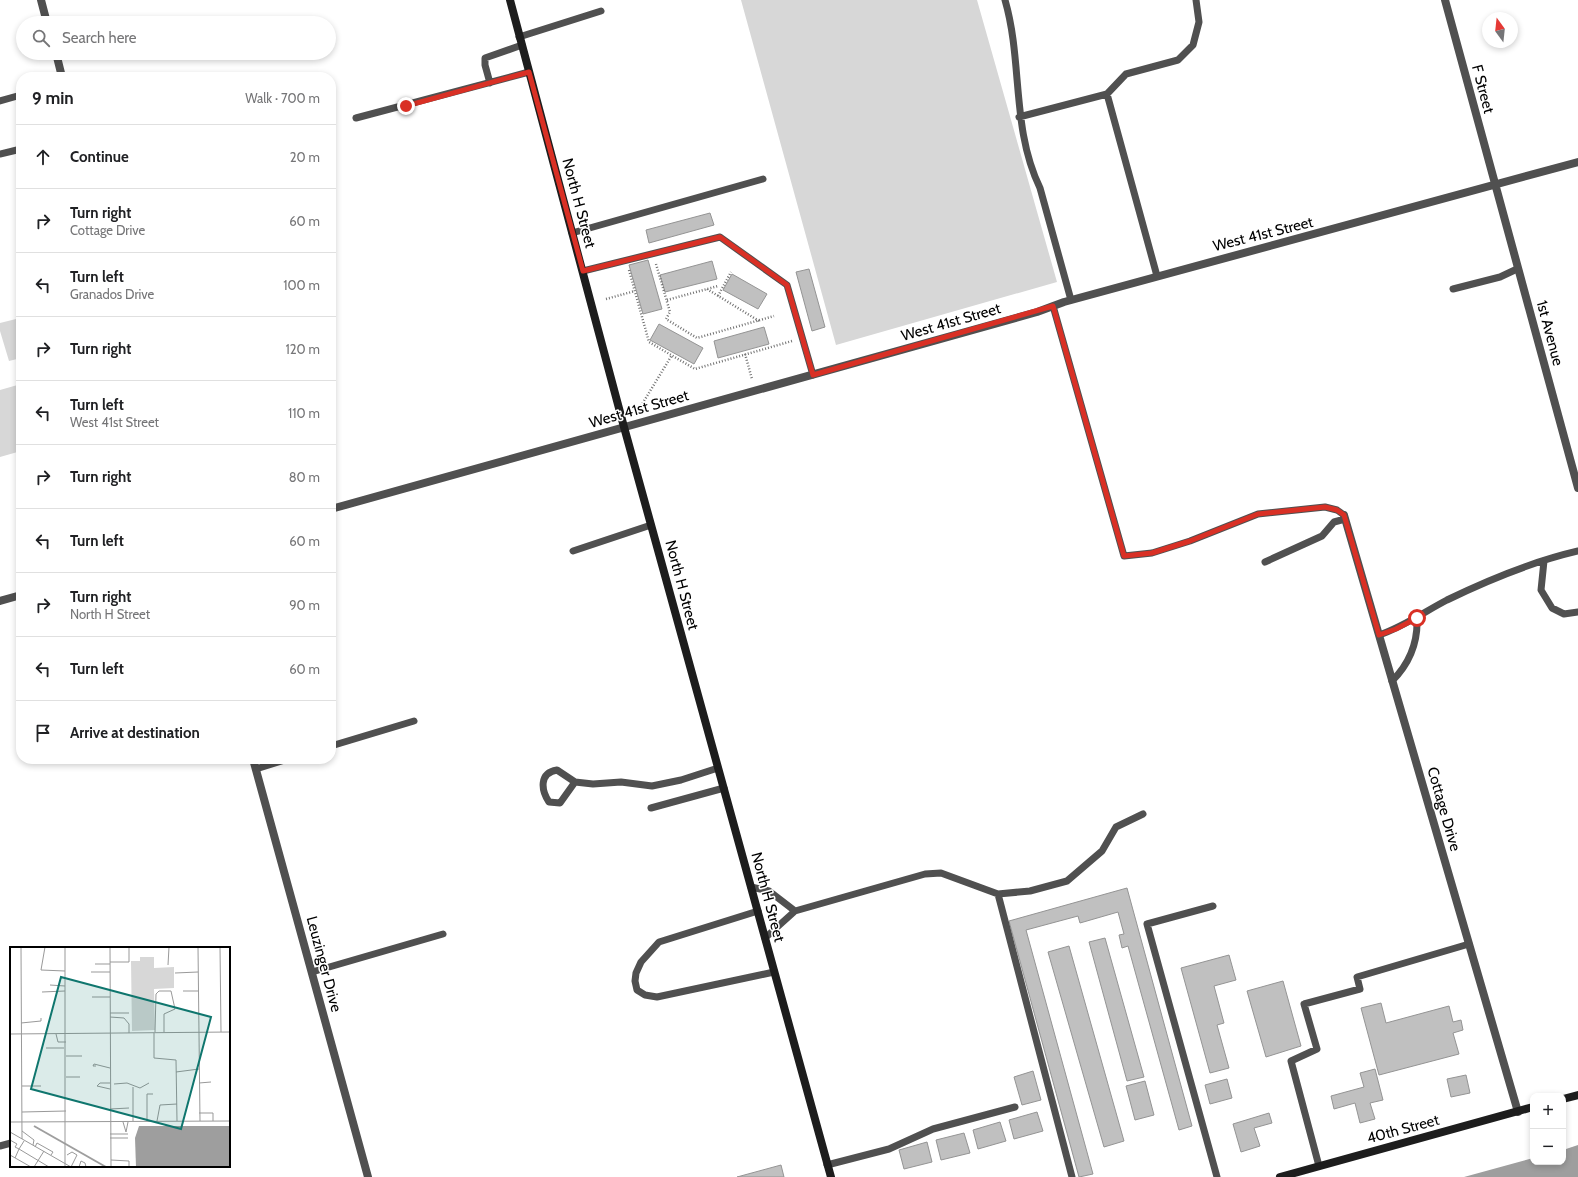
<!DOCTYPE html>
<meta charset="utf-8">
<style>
:root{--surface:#fff;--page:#f6f6f6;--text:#202124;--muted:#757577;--line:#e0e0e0}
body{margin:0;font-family:Cabin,sans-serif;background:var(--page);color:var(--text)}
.controls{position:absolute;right:12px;bottom:12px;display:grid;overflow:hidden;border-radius:8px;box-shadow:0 2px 6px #0003}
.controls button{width:36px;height:36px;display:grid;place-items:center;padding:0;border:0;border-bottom:1px solid var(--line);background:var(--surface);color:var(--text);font:20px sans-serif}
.compass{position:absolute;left:1482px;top:12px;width:36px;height:36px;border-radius:50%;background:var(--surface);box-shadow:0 2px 6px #0003;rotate:345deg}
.stop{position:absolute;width:12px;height:12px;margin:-9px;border:3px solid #d93025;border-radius:50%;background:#fff}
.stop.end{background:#d93025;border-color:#fff;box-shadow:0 1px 4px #0008}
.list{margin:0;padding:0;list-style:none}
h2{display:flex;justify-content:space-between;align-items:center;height:52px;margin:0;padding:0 16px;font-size:17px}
h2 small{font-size:13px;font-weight:400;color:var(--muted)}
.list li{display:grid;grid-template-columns:26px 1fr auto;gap:12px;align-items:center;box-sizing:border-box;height:64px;padding:0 16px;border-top:1px solid var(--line)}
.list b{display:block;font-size:15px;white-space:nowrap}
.list p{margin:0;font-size:13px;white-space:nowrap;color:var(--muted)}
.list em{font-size:13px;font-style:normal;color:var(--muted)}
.icon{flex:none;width:22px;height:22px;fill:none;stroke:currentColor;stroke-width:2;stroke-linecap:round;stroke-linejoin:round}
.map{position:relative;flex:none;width:1578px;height:1177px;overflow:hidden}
.search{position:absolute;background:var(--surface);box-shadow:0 2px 6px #0003;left:16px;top:16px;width:320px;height:44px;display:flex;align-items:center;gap:10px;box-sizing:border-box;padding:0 14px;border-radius:22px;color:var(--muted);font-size:15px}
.panel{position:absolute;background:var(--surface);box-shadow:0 2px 6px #0003;left:16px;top:72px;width:320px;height:692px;border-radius:16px}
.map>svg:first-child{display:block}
.green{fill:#d7d7d7}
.water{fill:#9e9e9e}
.building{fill:#c0c0c0;stroke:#949494}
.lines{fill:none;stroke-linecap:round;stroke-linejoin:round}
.path{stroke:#727272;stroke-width:2.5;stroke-dasharray:1 2;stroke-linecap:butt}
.lane{stroke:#505050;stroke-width:7}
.street{stroke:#505050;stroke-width:8}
.secondary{stroke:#1d1d1d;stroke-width:8}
.route{stroke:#d93025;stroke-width:5}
.labels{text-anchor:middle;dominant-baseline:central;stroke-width:3;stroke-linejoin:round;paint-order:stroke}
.street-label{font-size:15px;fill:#000;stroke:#fff}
.inset-river{fill:none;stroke:#9e9e9e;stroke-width:2}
.inset-road{fill:none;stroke:#999;stroke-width:1}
.view{fill:#0f766e;fill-opacity:0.15;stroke:#0f766e;stroke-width:2}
.inset-edge{fill:none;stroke:#000;stroke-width:2}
</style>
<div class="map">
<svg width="1578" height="1177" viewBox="0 0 1578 1177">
<rect width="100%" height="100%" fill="#fff"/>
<path class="green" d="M741,0H977L1057,282L836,345Z
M16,319L21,336V358L9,361L0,331V323Z
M21,384V451L0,457V390Z"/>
<path class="water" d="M1578,1145V1177H1464L1533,1158V1162H1563V1150Z"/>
<path class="building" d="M710,213L714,225L649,243L646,230Z
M648,260L662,309L643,314L629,265Z
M712,261L717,279L665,292L660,275Z
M809,269L825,327L812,331L796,272Z
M732,274L767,294L758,309L723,290Z
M659,324L703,348L694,364L650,340Z
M764,327L769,344L718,358L714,341Z
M1127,888L1192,1126L1179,1130L1128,946L1122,948L1119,935L1124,934L1118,912L1080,923L1078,916L1026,930L1093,1174L1079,1177L1009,921Z
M1105,938L1144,1077L1127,1081L1089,942Z
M1069,946L1124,1141L1104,1147L1048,952Z
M1229,955L1236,980L1214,986L1224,1023L1217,1025L1229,1068L1210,1073L1181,968Z
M1283,981L1301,1046L1266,1057L1247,991Z
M1381,1003L1386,1023L1449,1006L1453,1022L1461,1020L1463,1030L1453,1033L1459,1054L1379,1075L1361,1008Z
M1375,1069L1383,1100L1370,1103L1375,1119L1360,1123L1355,1103L1334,1109L1331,1096L1364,1087L1360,1073Z
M1033,1071L1041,1100L1022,1105L1014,1077Z
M1466,1075L1470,1093L1451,1097L1447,1079Z
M1227,1079L1232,1098L1210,1104L1205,1085Z
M1145,1081L1154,1115L1135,1120L1126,1086Z
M1037,1112L1043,1131L1014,1139L1009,1120Z
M1269,1113L1272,1123L1254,1128L1260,1146L1241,1152L1233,1124Z
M1000,1122L1006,1141L978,1149L973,1130Z
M964,1133L970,1153L941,1160L936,1140Z
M927,1142L932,1162L904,1169L899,1150Z
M781,1165L784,1177H737Z"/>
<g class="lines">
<path class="path" d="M656,264L670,312L666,319L697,338L774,316
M629,270L649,342L695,369L792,341
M707,289L759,321
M718,296L731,272
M606,299L635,291
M667,300L718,286
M745,354L752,379
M641,406L672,355"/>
<path class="lane" d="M1005,0C1023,62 1011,128 1040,188L1071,300
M519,37L601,11
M490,83L485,65V58L522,45
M0,101L21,95
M1019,117L1107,94
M356,118L529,72
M0,154L21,149
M572,233L763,179
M583,271L720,237L787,285L813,375
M1157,276L1107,94L1126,74L1178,60L1193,45L1199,22L1196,0
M1453,289L1500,277L1517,269
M1053,306L1124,556L1152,553L1190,541L1258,514L1325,507L1337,510L1344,515
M573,551L651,525
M1544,561L1541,590L1552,608L1564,614L1578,612
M1265,562L1322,536L1334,522L1345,519
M1379,635C1403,627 1424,612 1447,600C1486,581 1535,561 1578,551
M1392,681C1410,663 1418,642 1417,618
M331,746L414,721
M256,769L288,759
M575,782L560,803L549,802C541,790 539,773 557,770L575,782L593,784L621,782L652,786L681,780L718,768
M651,808L724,788
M751,887L769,891L795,911L765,938
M998,894L1072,1177
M1213,906L1147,924L1217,1177
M758,911L659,942L641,962L636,973L635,981L637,990L645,995L657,997L774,972
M795,911L925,874L941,873L998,894L1030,891L1067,881L1102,851L1116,827L1143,814
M312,972L443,934
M0,1146L11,1143
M827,1165L889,1149L933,1129L1015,1107
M1319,1166L1291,1061L1317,1049L1304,1004L1360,989L1357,977L1469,944"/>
<path class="street" d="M41,0L47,23
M1445,0L1578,488
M56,53L62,77
M331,509L1037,312L1064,302L1578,162
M1344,515L1518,1112
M0,601L21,595
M253,759L368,1177"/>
<path class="secondary" d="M510,0L624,427L831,1177
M1563,1099L1578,1095
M1280,1177L1533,1107"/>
</g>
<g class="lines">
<path class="route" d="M406,106L529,72L583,271L720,237L787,285L813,375L1053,306L1124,556L1152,553L1190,541L1258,514L1325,507L1337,510L1344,515L1379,635L1396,629L1417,618"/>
</g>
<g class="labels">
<g class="street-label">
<text transform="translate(1483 89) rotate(75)">F Street</text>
<text transform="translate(579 203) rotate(75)">North H Street</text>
<text transform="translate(1263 234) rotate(-14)">West 41st Street</text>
<text transform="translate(951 322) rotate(-16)">West 41st Street</text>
<text transform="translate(1550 333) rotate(75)">1st Avenue</text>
<text transform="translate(639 409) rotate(-16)">West 41st Street</text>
<text transform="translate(682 585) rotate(75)">North H Street</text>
<text transform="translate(1444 809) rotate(74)">Cottage Drive</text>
<text transform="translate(768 897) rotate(75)">North H Street</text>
<text transform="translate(324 964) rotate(75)">Leuzinger Drive</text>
<text transform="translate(1403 1129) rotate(-15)">40th Street</text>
</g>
</g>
<g transform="translate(10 947)">
<rect width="220" height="220" fill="#fff"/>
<path d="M130,10H144V21L164,20V41L144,42L145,83L122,84L121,14H130Z" fill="#d7d7d7"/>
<path d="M129,179H220V220H126L125,191Z" fill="#9e9e9e"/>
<path class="inset-river" d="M24,179L96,220"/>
<path class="inset-road" d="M11,0L12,192M35,0L31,23L55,24M100,0L101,220M188,0L190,174M210,0L211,85M100,15H119V0M85,17H100M158,18L159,0M81,25H100M165,26L188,25M40,38L55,39M173,44H189M32,45L55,44M82,50H100M100,66H119M100,70L114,71L119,77V86M11,76L31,74V71M145,85L146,47L149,44H161L165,62L154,67V85M144,86V111L166,113L167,174M0,87L220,85M46,87L48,95H56M36,101H54M56,109H72M86,119H83L84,117L100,121M166,125L189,122M56,130H70M189,136L201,135M104,137L117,136L130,141L139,136M12,139H31M100,142L87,139L90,136H100M100,162L119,161M12,165L56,164M189,166H203V174M123,174V140M137,174V147H143M147,174L150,158L167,157M0,175L220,174M113,175L116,185L118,175M12,184L24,193L23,198M0,185L61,220M100,187H118M100,191H118M0,193L7,197L5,200L9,202L14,194M25,200L27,196L43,205L41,208M0,208L21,220M57,208L62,205L67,208L61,220M5,211L9,202L39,220M101,213L119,214V220M24,220L34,204M55,220V0M69,220L71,214L75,216L76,220"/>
<path class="view" d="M51,30L201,70L171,182L21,142Z"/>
<rect width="220" height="220" class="inset-edge"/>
</g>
</svg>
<div class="controls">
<button>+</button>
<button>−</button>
</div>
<svg class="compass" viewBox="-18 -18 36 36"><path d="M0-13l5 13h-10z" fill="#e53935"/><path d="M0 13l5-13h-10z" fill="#757577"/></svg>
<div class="stop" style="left:1417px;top:618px"></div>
<div class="stop end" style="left:406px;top:106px"></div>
<div class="search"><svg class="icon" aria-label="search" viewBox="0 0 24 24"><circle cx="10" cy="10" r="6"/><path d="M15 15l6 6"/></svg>Search here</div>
<section class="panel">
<h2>9 min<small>Walk · 700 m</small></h2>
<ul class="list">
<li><svg class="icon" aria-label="ahead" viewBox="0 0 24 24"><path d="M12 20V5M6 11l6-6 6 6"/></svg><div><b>Continue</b></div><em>20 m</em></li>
<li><svg class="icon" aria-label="right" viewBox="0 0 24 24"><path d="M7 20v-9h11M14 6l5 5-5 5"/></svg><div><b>Turn right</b><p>Cottage Drive</p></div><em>60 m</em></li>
<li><svg class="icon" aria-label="left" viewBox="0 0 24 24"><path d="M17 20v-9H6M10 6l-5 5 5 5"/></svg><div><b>Turn left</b><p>Granados Drive</p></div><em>100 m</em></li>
<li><svg class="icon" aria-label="right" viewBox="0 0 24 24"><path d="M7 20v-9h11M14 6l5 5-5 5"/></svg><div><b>Turn right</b></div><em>120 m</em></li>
<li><svg class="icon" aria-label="left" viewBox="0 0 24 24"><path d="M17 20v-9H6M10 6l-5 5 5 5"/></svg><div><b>Turn left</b><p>West 41st Street</p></div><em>110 m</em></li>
<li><svg class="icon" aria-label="right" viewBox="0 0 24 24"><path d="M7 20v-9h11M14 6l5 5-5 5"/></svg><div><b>Turn right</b></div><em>80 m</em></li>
<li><svg class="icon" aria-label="left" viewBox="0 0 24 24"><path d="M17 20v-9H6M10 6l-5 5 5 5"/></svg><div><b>Turn left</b></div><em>60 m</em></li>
<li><svg class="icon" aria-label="right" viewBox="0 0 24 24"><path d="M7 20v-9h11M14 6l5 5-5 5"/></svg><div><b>Turn right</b><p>North H Street</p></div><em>90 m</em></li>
<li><svg class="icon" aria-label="left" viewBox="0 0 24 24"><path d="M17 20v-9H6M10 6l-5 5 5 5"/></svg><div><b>Turn left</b></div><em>60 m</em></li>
<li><svg class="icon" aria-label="arrive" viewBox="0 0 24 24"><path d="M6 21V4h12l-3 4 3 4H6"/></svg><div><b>Arrive at destination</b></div></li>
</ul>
</section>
</div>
